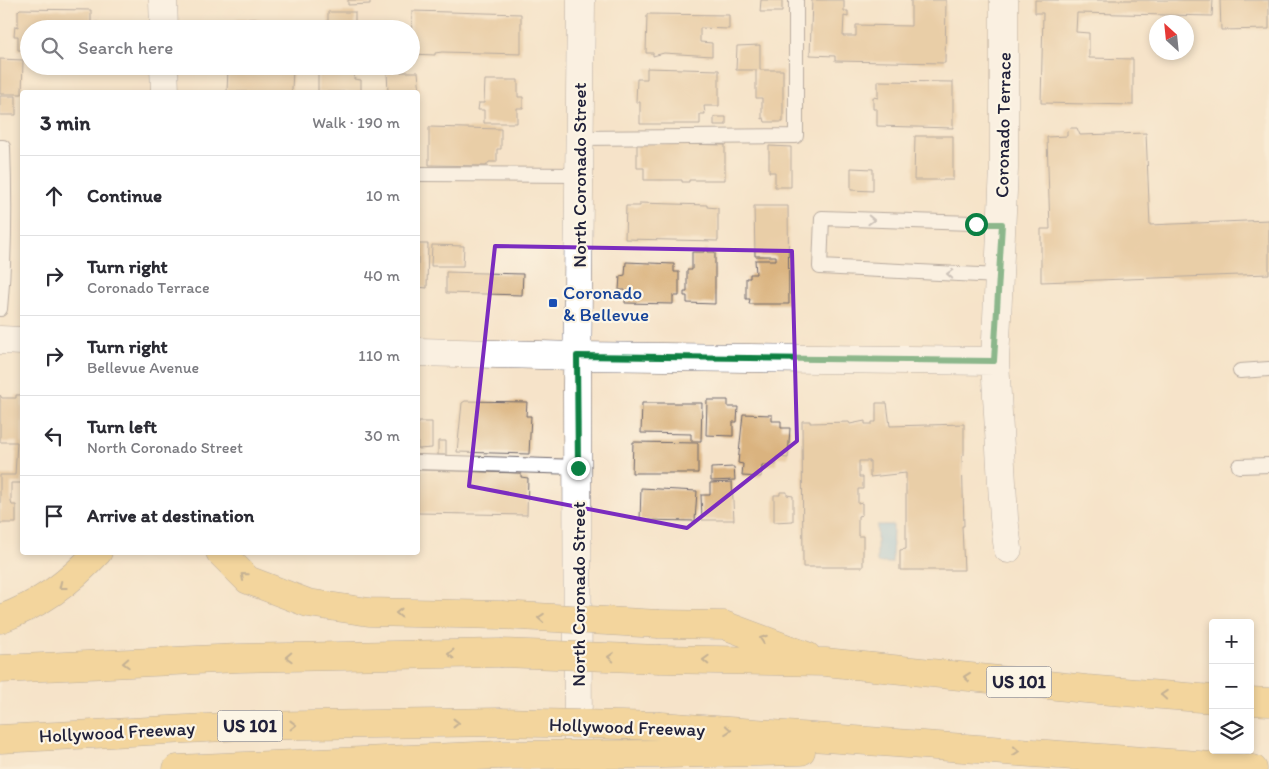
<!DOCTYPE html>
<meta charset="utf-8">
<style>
:root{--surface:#fff;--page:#f2f2f3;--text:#2b2b33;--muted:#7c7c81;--line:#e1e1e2}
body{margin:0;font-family:Itim,sans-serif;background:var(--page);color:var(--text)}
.controls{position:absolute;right:15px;bottom:15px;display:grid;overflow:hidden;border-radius:5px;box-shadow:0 2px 8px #0003}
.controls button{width:45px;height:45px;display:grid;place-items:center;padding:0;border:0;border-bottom:1px solid var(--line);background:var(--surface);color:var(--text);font:25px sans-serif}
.compass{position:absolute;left:1149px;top:15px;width:45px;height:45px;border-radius:50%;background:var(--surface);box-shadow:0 2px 8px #0003;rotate:333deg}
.stop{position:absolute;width:15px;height:15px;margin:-11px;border:4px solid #0b8043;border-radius:50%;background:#fff}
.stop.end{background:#0b8043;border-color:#fff;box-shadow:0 1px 5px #0008}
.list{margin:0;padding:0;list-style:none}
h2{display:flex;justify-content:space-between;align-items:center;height:65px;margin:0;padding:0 20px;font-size:21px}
h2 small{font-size:16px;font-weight:400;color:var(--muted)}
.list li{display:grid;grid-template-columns:32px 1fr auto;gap:15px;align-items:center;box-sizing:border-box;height:80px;padding:0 20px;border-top:1px solid var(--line)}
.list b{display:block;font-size:19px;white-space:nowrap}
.list p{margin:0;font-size:16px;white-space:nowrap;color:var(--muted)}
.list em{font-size:16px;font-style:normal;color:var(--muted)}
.icon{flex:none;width:28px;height:28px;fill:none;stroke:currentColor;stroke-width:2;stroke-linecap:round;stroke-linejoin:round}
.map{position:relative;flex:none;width:1269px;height:769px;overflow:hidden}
.search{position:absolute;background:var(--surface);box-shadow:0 2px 8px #0003;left:20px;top:20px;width:400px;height:55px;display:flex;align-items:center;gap:12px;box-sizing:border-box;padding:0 18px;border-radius:28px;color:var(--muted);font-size:19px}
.panel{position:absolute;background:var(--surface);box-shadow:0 2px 8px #0003;left:20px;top:90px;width:400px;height:465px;border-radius:5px}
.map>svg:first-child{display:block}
.water{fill:#6cb5e4;stroke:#476c90}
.building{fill:#dab37f}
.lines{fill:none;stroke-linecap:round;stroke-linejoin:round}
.service-casing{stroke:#6c666d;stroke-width:16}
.minor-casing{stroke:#6c666d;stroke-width:29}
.tertiary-casing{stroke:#6c666d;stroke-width:29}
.motorway-casing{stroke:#6c666d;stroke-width:29}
.service{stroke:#fff;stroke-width:14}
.minor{stroke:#fff;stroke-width:28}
.tertiary{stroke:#fff;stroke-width:28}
.motorway{stroke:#efc469;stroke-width:28}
.motorway-bridge-casing{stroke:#6c666d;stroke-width:29;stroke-linecap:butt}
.motorway-bridge{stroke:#efc469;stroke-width:28}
.oneway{stroke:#9c9ca7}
.oneway2{stroke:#887352}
.route{stroke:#0b8043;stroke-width:6}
.marked{fill:none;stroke:#7b2cbf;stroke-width:4;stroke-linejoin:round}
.transit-dot{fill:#1a4fb4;stroke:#fcf5e5;stroke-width:2}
.labels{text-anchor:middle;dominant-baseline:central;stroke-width:4.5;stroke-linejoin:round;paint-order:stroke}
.shield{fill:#fcf5e5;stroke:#63616e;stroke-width:1}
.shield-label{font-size:18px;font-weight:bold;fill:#22223b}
.street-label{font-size:19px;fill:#22223b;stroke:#fcf5e5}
.transit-label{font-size:19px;fill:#164399;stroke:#fcf5e5;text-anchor:start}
</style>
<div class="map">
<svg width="1269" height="769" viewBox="0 0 1269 769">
<rect width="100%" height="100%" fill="#fcf5e5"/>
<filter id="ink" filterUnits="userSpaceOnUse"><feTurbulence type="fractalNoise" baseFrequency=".02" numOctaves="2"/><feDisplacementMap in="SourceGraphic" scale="10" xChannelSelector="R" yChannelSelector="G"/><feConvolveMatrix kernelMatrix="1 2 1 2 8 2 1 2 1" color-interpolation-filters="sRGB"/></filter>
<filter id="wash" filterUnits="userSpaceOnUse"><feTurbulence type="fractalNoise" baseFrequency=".0096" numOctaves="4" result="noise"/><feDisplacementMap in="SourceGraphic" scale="20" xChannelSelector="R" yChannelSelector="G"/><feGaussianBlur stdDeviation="1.12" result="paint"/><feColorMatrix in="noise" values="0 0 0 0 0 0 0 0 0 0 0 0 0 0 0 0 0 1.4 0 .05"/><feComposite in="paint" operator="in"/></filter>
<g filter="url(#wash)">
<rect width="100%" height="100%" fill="#f6e3c9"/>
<path class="water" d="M877,525H893L892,563H877Z"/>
<g id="blocks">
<path class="building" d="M348,0H370V4L348,5Z
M761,0H782V12H760Z
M812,0H844V11H848V17L844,16L843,36H856V25L911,26V0H946L945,63L835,61V56L810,55Z
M1035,0H1213L1212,16L1077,13L1076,32L1089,33V58L1133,59V105L1041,103L1043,13H1035Z
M1220,0H1269V29L1221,30Z
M20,9L91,10V23L98,22V29H29V50H18V36H14L15,26L18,27V11Z
M412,11L521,14V54L442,52L435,53V55L411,54Z
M328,12H355V29H328Z
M647,14L729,15V29L700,28V42L712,43V56L664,53L653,56V53H646Z
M237,19H260V27H296V29H227L228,26H237Z
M760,45V70H783V122H765L764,118L762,119V98H756V70H736L737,46Z
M0,59L23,60L22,94H0Z
M228,68L293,69L292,89L291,92H227Z
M647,68L719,70V106H704L705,114H700V124H640V102H636L637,79H647Z
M318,69L355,70L354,79L361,80V92H318Z
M387,72H418L420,92H388Z
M485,80H518V97H523V108H517V123H484V110H478L479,103H484Z
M878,81L953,82V128L877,126V109H873V97L878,98Z
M0,96H16V115H0Z
M714,117H726V125H714Z
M429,127L501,129V149H497V162H489L486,166L429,165Z
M1070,128H1077L1080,135L1146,133L1150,225L1269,220V274L1041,282V229H1050L1047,137L1067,136V131Z
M915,136H953V180H914Z
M637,143L725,145V180H689V182H682V180H644V168H637Z
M769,146L791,147V187H775V172H769Z
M851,168L873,169V191L851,190Z
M640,203L707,205V207L718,208V241L625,239L626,206H640Z
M754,206H788L789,304H749L750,299H746V278H750V274H756L755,260H776V256H755Z
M418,244H428L427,288L418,287Z
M432,245L464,246L463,266H431Z
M704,249H708V252H715V304L687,303V296H684V292H687V270H692V252H704Z
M626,262L674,264V272H679V296H673V304L625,303V290H619L620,276L625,275Z
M446,272L523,274L522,295L446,293Z
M0,395L2,398H16V395H22V483H11V502L12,505H16V523H0V475H15L17,442H0Z
M707,400H728V407H738L737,422H733V436L706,435Z
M465,401L527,402L526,416H531L529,454L457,452L462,403Z
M642,403H702L701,441H691V434L641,433Z
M876,403H887L890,426L964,424V455L962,456L964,526H962L964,570H900V550L906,549V473L870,477V461H859V477H863V489H858V504L862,503V515L858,516V536H863V567H803L802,421H810V423L849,422L850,424L865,421V424H872V422H876Z
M743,414L772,415V421H781V428H790L788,458L777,457L776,465H762L761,477L742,476L743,464L738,463Z
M418,422H432V448L418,449Z
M438,441H446V455H438Z
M633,442L698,443V473H632Z
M734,467L735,480L711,481V468Z
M418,470L521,473V477L528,478L527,515L418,513Z
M732,482L734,520H702L701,495H710V483Z
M641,488L697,491L695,521L640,520Z
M780,492H787V495L793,496V521L774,522V495H780Z"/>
</g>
</g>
<g filter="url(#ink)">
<use href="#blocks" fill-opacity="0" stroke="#6c666d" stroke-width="1"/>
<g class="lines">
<defs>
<path id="service" d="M579,138L796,136V0
M0,147H3C5,201 5,255 0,309
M418,174L579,175
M999,276L820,267L822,218L1002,224
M1240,371L1269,369
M418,462L578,467
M1239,466L1269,465"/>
<path id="minor" d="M163,0L164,29
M1004,0V169L995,361L1004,518L1008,549
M164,66L165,92
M577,356L995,361"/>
<path id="tertiary" d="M0,340L22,341
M418,352L577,356
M578,769L577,385L581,0"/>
<path id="motorway" d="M220,552L248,580L308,603L369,612L501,615
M0,619C41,604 68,584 98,552
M659,624L724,625L807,656
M660,659L825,662L1086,689L1213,699
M0,669L239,658L500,653
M1250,701L1269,702
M661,726L1253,769
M0,739L243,726L500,722
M662,754L801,751
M177,769L500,755"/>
</defs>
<use href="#service" class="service-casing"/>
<use href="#minor" class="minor-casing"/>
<use href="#tertiary" class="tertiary-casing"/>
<use href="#motorway" class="motorway-casing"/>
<use href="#service" class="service"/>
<use href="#minor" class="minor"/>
<use href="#tertiary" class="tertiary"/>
<use href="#motorway" class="motorway"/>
<defs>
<path id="motorway-bridge" d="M501,615L659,624
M500,653L660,659
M500,722L661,726
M500,755L662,754"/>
</defs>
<use href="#motorway-bridge" class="motorway-bridge-casing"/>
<use href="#motorway-bridge" class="motorway-bridge"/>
</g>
<defs><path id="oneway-chevron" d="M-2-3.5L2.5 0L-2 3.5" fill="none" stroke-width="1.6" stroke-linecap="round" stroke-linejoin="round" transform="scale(1.25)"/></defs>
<g class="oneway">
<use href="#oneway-chevron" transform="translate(871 220) rotate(2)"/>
<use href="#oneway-chevron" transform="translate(950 274) rotate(-177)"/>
</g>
<g class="oneway2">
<use href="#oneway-chevron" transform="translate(244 576) rotate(-140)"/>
<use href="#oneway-chevron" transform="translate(62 586) rotate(142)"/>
<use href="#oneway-chevron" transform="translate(399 613) rotate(-179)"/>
<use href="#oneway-chevron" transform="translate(541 618) rotate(-176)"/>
<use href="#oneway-chevron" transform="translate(763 639) rotate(-160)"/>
<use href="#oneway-chevron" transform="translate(451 654) rotate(180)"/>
<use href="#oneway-chevron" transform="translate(289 657) rotate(178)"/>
<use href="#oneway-chevron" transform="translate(611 657) rotate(-177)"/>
<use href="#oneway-chevron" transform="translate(706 660) rotate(-178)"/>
<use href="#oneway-chevron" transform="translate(126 663) rotate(177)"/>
<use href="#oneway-chevron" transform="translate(967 677) rotate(-174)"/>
<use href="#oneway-chevron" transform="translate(1164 695) rotate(-176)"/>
<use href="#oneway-chevron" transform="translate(456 723)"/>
<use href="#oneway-chevron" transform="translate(293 725) rotate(-1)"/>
<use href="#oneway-chevron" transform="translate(728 730) rotate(4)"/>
<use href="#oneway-chevron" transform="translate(1016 751) rotate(5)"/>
</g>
</g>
<g class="lines" filter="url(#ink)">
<path class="route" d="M578,468L577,356L994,361L1002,224H976"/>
</g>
<path d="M0 0H1269V769H0ZM495,246L792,251L797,441L687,528L469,486Z" fill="#f6e3c9" fill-opacity=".55" fill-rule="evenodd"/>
<path class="marked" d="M495,246L792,251L797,441L687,528L469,486Z"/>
<rect class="transit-dot" x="548" y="298" width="10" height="10" rx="2.5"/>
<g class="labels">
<g class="shield">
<rect x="986.5" y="666.5" width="65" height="31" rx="4"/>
<rect x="217.5" y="710.5" width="65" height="31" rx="4"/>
</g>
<g class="shield-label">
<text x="1019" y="682">US 101</text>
<text x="250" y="726">US 101</text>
</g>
<g class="street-label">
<text transform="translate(1003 125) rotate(-89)">Coronado Terrace</text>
<text transform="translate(579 175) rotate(-90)">North Coronado Street</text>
<text transform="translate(578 594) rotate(-90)">North Coronado Street</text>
<text transform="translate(627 727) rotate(2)">Hollywood Freeway</text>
<text transform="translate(117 732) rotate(-3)">Hollywood Freeway</text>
</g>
<g class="transit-label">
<text x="563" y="292">Coronado<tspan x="563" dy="22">&amp; Bellevue</tspan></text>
</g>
</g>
</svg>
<div class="controls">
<button>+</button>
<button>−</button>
<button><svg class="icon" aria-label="layers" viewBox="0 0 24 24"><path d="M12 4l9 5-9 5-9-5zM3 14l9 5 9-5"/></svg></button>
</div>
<svg class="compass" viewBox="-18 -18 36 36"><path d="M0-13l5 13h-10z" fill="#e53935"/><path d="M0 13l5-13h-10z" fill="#7c7c81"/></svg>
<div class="stop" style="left:976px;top:224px"></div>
<div class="stop end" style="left:578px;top:468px"></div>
<div class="search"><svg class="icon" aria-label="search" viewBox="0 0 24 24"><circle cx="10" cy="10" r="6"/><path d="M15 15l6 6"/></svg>Search here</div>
<section class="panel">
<h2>3 min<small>Walk · 190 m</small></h2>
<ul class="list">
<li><svg class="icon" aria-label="ahead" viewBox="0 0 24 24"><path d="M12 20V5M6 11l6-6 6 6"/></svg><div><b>Continue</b></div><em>10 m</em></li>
<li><svg class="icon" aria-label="right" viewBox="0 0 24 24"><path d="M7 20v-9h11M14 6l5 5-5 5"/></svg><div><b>Turn right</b><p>Coronado Terrace</p></div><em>40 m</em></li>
<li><svg class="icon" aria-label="right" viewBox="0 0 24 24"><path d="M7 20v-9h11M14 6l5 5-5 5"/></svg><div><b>Turn right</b><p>Bellevue Avenue</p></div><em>110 m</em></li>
<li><svg class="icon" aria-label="left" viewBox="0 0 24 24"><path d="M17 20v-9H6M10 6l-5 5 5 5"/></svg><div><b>Turn left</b><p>North Coronado Street</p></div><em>30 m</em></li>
<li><svg class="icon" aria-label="arrive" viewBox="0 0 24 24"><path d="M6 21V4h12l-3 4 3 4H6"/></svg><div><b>Arrive at destination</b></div></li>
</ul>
</section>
</div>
